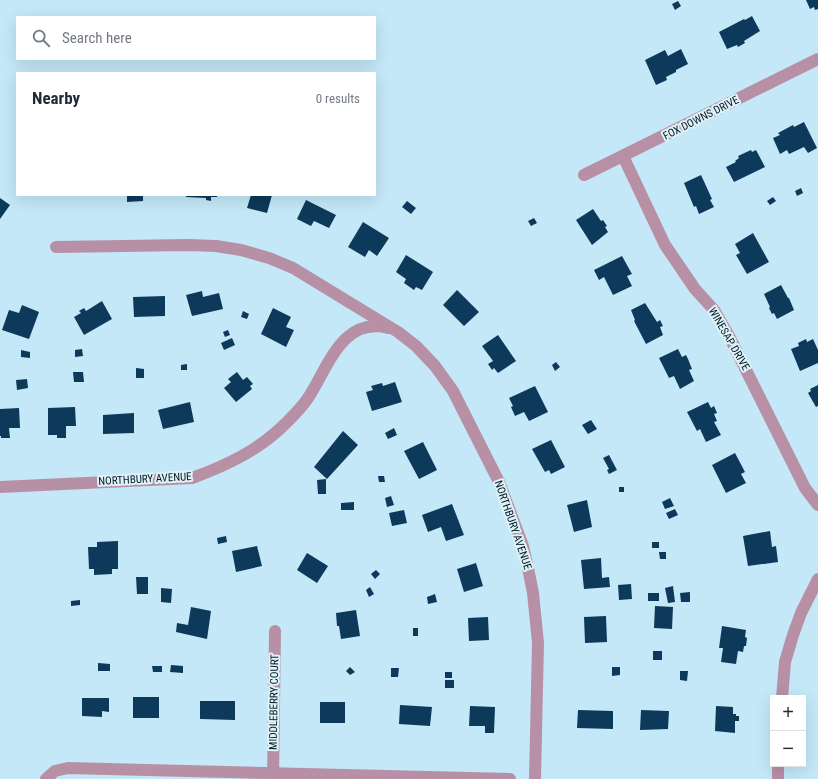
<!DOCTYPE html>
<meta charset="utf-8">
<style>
:root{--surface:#fff;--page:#f6f6f7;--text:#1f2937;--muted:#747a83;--line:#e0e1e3}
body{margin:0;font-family:"Roboto Condensed",sans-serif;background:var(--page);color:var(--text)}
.controls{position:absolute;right:12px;bottom:12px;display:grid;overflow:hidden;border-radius:0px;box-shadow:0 4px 16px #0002}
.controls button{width:36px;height:36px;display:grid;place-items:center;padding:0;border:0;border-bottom:1px solid var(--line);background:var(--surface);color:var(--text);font:20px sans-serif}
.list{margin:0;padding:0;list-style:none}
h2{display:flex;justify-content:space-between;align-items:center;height:52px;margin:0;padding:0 16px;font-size:17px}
h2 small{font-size:13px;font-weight:400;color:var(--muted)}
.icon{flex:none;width:22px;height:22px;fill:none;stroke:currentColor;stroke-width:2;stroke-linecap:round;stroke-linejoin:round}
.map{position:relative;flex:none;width:818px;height:779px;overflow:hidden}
.search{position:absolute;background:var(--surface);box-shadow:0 4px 16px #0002;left:16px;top:16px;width:360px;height:44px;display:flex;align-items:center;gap:10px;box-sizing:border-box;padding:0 14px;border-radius:0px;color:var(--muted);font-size:15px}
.panel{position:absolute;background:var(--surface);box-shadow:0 4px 16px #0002;left:16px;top:72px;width:360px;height:124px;border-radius:0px}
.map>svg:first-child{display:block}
.building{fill:#0d395a}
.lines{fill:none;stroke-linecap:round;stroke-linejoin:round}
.minor{stroke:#b890a5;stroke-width:12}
.labels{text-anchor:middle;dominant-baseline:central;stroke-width:4;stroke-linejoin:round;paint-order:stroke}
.street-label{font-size:11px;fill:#001a24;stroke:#e0f2f9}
</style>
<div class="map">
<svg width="818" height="779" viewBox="0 0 818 779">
<rect width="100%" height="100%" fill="#c4e8f7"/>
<path class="building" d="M806,0H818V9L815,10L814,7L810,9Z
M678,1L681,6L675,10L672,4Z
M752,16L760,31L744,41L745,43L738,47L737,45L727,49L719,32L744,19L745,20Z
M681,49L688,64L676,70V72L666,77L667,80L656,85L645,60L665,50L668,56Z
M804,122L817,148L808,153L804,147L789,154L787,150L780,154L773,138L780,135L778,133L793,125L794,127Z
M751,150L752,152L756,150L765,167L734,182L726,167L736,162L735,161L739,158L738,156Z
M701,175L712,199L710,200L714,207L699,214L696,206L694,207L684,183Z
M801,188L803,193L797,196L795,191Z
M127,195H143V201L127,202Z
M186,195H217V197H211V201L206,200V198L186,197Z
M251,195H272L267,213L247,208Z
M773,197L776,201L770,205L767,201Z
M0,198L10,205L0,219Z
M306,200L336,215L329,228L314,221L311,226L297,219Z
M407,201L416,208L411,214L402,207Z
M593,209L601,221L603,220L607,226L605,227L608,232L592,245L576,220Z
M534,218L537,223L531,226L528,221Z
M363,222L389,238L377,256L369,250L365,257L348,247Z
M753,233L769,262L747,274L736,255L740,253L735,244Z
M406,255L433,272L422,290L416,287L414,290L404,283L406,279L396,272Z
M622,256L632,274L627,276L632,286L613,295L604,277L599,280L594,270Z
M781,285L788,298H789L794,310L777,319L774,313L772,314L769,308L770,307L764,294Z
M457,290L479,312L464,326L443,305Z
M202,291L203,297L219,293L223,309L192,316L186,295Z
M165,296V316L134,317L133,297Z
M102,301L112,319L84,335L74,317L81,313L79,311L84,308L86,311Z
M645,303L657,322L660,320L663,326L660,327L663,335L646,344L634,321L635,320L631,310Z
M22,305L39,312L29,339L2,330L9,310L19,313Z
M273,308L291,317L286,327L294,330L286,347L261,334Z
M243,311L249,314L247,319L241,317Z
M228,330L230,335L225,337L223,332Z
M498,335L516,361L498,373L494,368L492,370L488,364L493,361L482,346Z
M232,338L235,345L224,350L221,343Z
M806,339L807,342L813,339L818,350V363L800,371L791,349L799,346L798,343Z
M82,349L83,356L75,357V350Z
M678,349L682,357L686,355L688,359L692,369L689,370L694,381L680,389L674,376L669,378L659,358Z
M21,350L30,352V358L21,357Z
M556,362L560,367L555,371L552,365Z
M187,364V370H181V365Z
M136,368L144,369V378H136Z
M73,372H83L84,382H74Z
M237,372L243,380L247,377L253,384L250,386L252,389L236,402L224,388L231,382L228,379Z
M27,379L28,388L17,390L16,380Z
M395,382L402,402L372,411L366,392L373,390L371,386L382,383L383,386Z
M818,385V406L816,407L808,393L811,391L810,389Z
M535,386L548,412L529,421L524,412L515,416L511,407L513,406L509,398Z
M190,402L194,422L163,429L158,410Z
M708,402L711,408L714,406L717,413L714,414L717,421L714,422L721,435L706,442L700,429L697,431L687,412Z
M75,407L76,426H66V438H57V435H48V408Z
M19,408L20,428H9L10,438H1V436H0V409Z
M134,413V433L103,434V415Z
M591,420L597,429L588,434L582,425Z
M394,428L397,435L388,439L385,433Z
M343,431L358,445L327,479L314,467Z
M551,440L565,467L551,474L549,470L545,472L532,449Z
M423,442L437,470L419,479L404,451Z
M735,453L745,472L741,474L746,483L726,493L712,465Z
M609,455L617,470L609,474L607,470L609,469L603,458Z
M378,476H384L385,482H379Z
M326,479V494H318L317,480Z
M619,487H624V492H619Z
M391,496L394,505L387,507L385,498Z
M670,498L674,506L665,509L662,502Z
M587,500L592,527L574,532L567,505Z
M354,502V510H341V503Z
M452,504L464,535L446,541L441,527L428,532L422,515Z
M675,509L678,515L669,519L666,513Z
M404,510L407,523L392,526L389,513Z
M770,531L772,547L776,546L778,562L748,566L743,536Z
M226,536L227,542L218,544L217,538Z
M118,541V569H112V574L94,575V569H89L88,547H97V542Z
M652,542H659V548H652Z
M257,546L262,566L236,572L232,551Z
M659,552H666V559H660Z
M307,553L328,566L317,583L297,570Z
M601,558L602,578L609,577L610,587L584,589L581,560Z
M476,563L483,586L464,592L457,569Z
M376,570L380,574L375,579L371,574Z
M136,577H148V594H137Z
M631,584L632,599L619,600L618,585Z
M673,586L675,602L668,603L665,588Z
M370,587L374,594L369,597L366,590Z
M161,588L172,589L171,603L161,602Z
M690,592V602H681L680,593Z
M648,593H659V601H648Z
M435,594L437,602L428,604L427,597Z
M80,600V605L71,606V601Z
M655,606L673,607L672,629L654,628Z
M191,607L211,611L207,639L176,632L177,623L188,625Z
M356,610L360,636L341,639L339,626H337L336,613Z
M606,616L607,642L585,643L584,617Z
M488,617L489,640L469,641L468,618Z
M722,626L746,630L745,637L747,638L746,646H744L743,652L738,651L736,664L721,662L723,648H719Z
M413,628H418V636H413Z
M653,651H662V660H653Z
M98,663L110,664V671H98Z
M171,665L183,666V673L170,672Z
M152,666H162V672H153Z
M350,667L355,672L350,675L346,671Z
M612,667H620V675L612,676Z
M391,668H399L398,677H391Z
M680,671H688L687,681L680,680Z
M445,672H452V678H445Z
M445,680H454V688H445Z
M133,697H159V718H133Z
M82,698H109V712L102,711V717L82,716Z
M200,701H235V720L200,719Z
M320,702H345V723H320Z
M400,705L432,707L430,726L399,724Z
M470,706L495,707L494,733H485V726H469Z
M716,706L733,707V714H736V716H739V721H735V733L715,731Z
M578,710L613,711V729L577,728Z
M641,710L669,711L668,729L640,730Z"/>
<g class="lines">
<path class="minor" d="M623,156L665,245L695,289L714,310L730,338L805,488L818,505
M584,175L818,59
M56,247L189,245L216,246L241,250L269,258L293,268L398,332L416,346L435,366L453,391L499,482L523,546L529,573L533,593L538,643L535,779
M0,487L192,478C228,465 261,449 288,421C295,414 303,406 308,398C328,368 342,316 388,328
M782,698L785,662L793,635L801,613L818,579
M46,779L55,771L68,768L510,779
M273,779L275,631
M778,779V764"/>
</g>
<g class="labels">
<g class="street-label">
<text transform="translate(701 118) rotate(-27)">FOX DOWNS DRIVE</text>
<text transform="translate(729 339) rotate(60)">WINESAP DRIVE</text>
<text transform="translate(145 479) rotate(-3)">NORTHBURY AVENUE</text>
<text transform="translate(513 525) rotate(71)">NORTHBURY AVENUE</text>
<text transform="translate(274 702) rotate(-89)">MIDDLEBERRY COURT</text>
</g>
</g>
</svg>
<div class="controls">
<button>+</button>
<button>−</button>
</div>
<div class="search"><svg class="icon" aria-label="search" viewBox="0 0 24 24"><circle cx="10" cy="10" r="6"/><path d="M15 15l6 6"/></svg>Search here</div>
<section class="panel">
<h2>Nearby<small>0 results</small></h2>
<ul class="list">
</ul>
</section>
</div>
